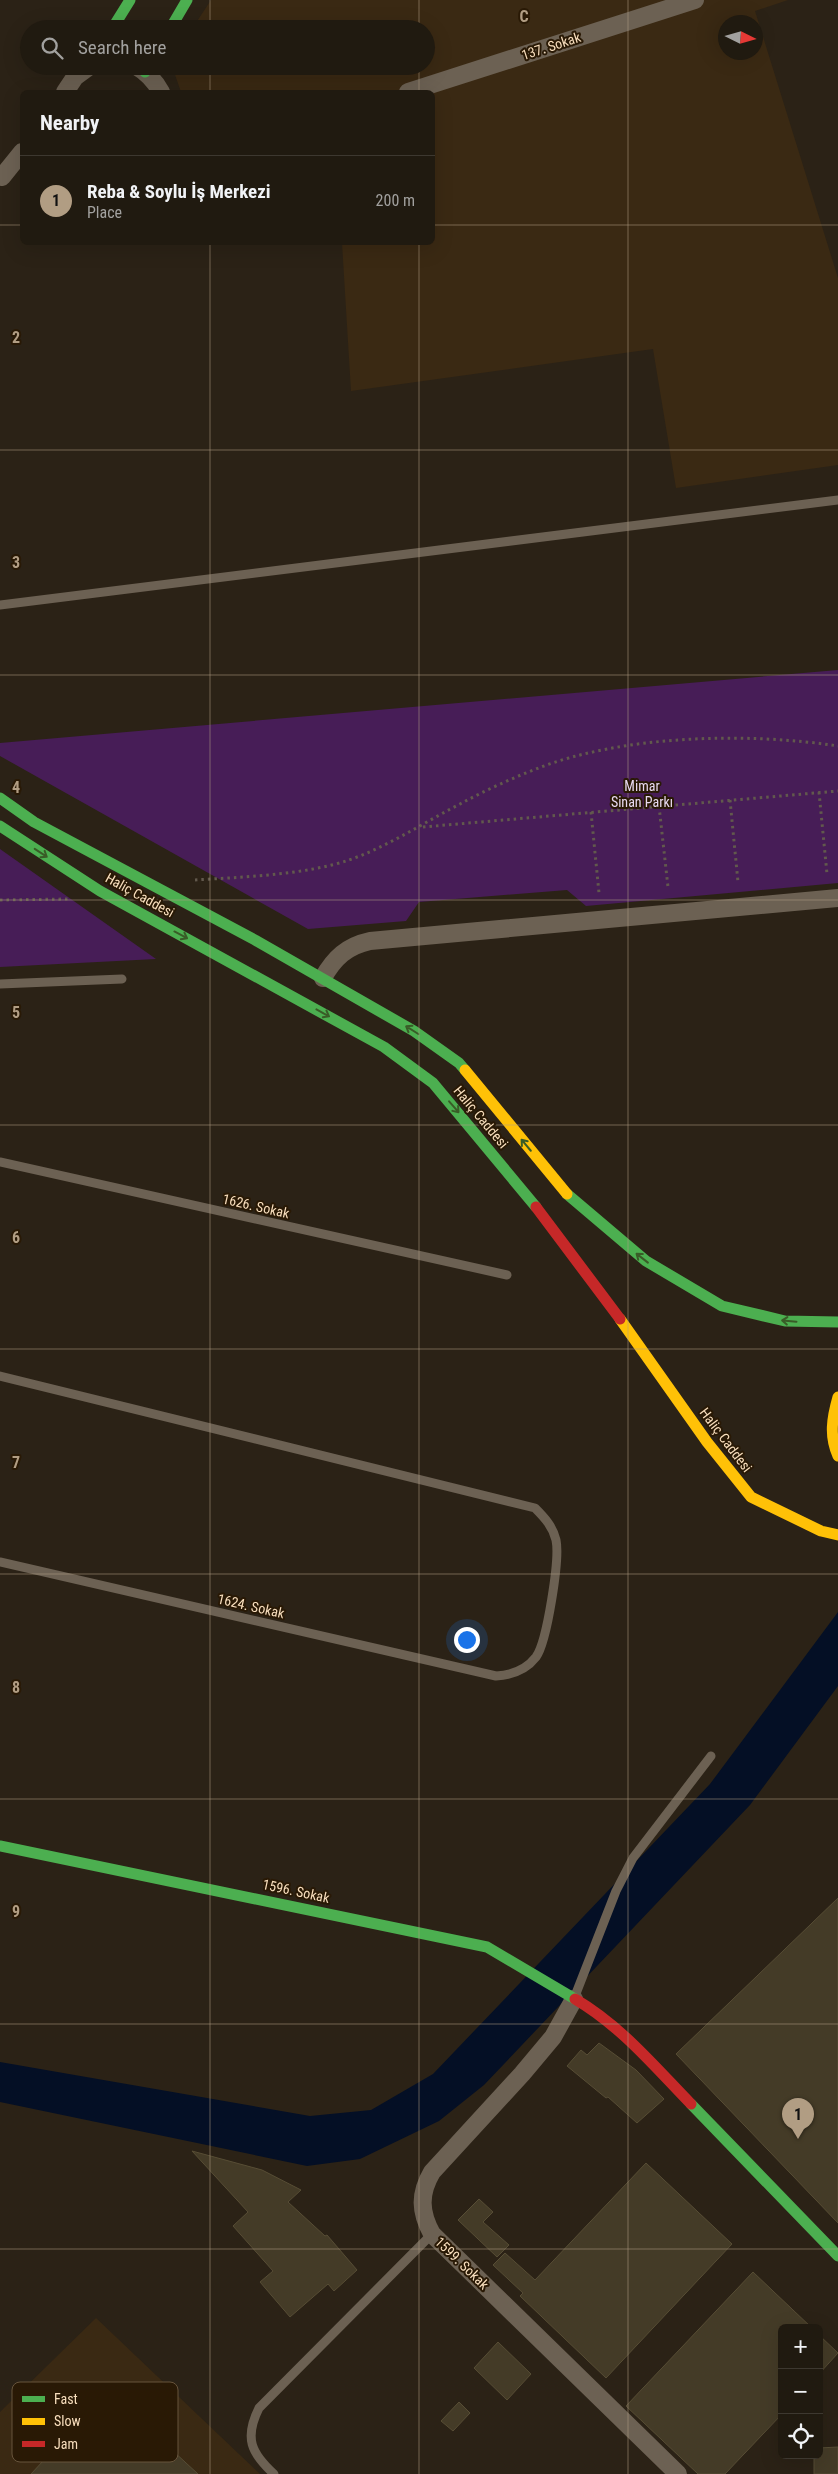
<!DOCTYPE html>
<meta charset="utf-8">
<style>
:root{--surface:#201a10;--page:#282319;--text:#f1f3f6;--muted:#a2a19f;--line:#3d3830;--accent:#b19d83}
body{margin:0;font-family:"Roboto Condensed",sans-serif;background:var(--page);color:var(--text)}
.controls{position:absolute;right:15px;bottom:15px;display:grid;overflow:hidden;border-radius:8px;box-shadow:0 5px 20px #0002}
.controls button{width:45px;height:45px;display:grid;place-items:center;padding:0;border:0;border-bottom:1px solid var(--line);background:var(--surface);color:var(--text);font:25px sans-serif}
.compass{position:absolute;left:718px;top:15px;width:45px;height:45px;border-radius:50%;background:var(--surface);box-shadow:0 5px 20px #0002;rotate:95deg}
.you{position:absolute;left:466px;top:1639px;width:18px;height:18px;margin:-12px;border:4px solid #fff;border-radius:50%;background:#1a73e8;box-shadow:0 0 0 8px #1a73e833}
.badge{display:grid;place-items:center;width:32px;height:32px;border-radius:50%;background:var(--accent);color:#111;font-size:16px;font-weight:700}
.pin{position:absolute;translate:-50% -41px;filter:drop-shadow(0 1px 2px #0008)}
.pin::after{content:'';position:absolute;top:26px;width:18px;height:15px;background:inherit;clip-path:polygon(0 0,100% 0,50% 100%)}
.list{margin:0;padding:0;list-style:none}
h2{display:flex;justify-content:space-between;align-items:center;height:65px;margin:0;padding:0 20px;font-size:21px}
h2 small{font-size:16px;font-weight:400;color:var(--muted)}
.list li{display:grid;grid-template-columns:32px 1fr auto;gap:15px;align-items:center;box-sizing:border-box;height:90px;padding:0 20px;border-top:1px solid var(--line)}
.list b{display:block;font-size:19px;white-space:nowrap}
.list p{margin:0;font-size:16px;white-space:nowrap;color:var(--muted)}
.list em{font-size:16px;font-style:normal;color:var(--muted)}
.icon{flex:none;width:28px;height:28px;fill:none;stroke:currentColor;stroke-width:2;stroke-linecap:round;stroke-linejoin:round}
.map{position:relative;flex:none;width:838px;height:2474px;overflow:hidden}
.search{position:absolute;background:var(--surface);box-shadow:0 5px 20px #0002;left:20px;top:20px;width:415px;height:55px;display:flex;align-items:center;gap:12px;box-sizing:border-box;padding:0 18px;border-radius:28px;color:var(--muted);font-size:19px}
.panel{position:absolute;background:var(--surface);box-shadow:0 5px 20px #0002;left:20px;top:90px;width:415px;height:155px;border-radius:8px}
.map>svg:first-child{display:block}
.built{fill:#3a2913;fill-rule:evenodd}
.green{fill:#471d57}
.water{fill:#040f25}
.building{fill:#443b27;stroke:#574d35}
.lines{fill:none;stroke-linecap:round;stroke-linejoin:round}
.path{stroke:#62594d;stroke-width:3;stroke-dasharray:2.5 4;stroke-linecap:butt}
.lane{stroke:#6c6153;stroke-width:9}
.street{stroke:#6c6153;stroke-width:18}
.fast{stroke:#4caf50;stroke-width:11}
.slow{stroke:#ffc107;stroke-width:11}
.jam{stroke:#c62828;stroke-width:11}
.oneway{stroke:#395c27}
.grid{fill:none;stroke:#b19d83;stroke-width:1;stroke-opacity:0.55}
.labels{text-anchor:middle;dominant-baseline:central;stroke-width:4;stroke-linejoin:round;paint-order:stroke}
.street-label{font-size:14px;fill:#f9dfbe;stroke:#291905}
.park-label{font-size:14px;fill:#e8d9f0;stroke:#291905}
.key{fill:#291905;stroke:#67543c;stroke-width:1}
.key-label{font-size:14px;fill:#f9dfbe}
.grid-label{font-size:16px;text-anchor:middle;font-weight:bold;fill:#b19d83;stroke:#291905;stroke-width:4;stroke-linejoin:round;paint-order:stroke}
</style>
<div class="map">
<svg width="838" height="2474" viewBox="0 0 838 2474">
<rect width="100%" height="100%" fill="#2b2216"/>
<path class="built" d="M211,0H788L755,11L838,278V465L676,488L653,349L351,391L342,243L432,242V92H181L172,66H426V29H192ZM726,22H756V52H726Z
M96,2318L260,2474H0V2412Z"/>
<path class="green" d="M838,670V883L586,906L567,890L419,902L406,921L308,929L0,756V743Z
M0,849L156,959L0,967Z"/>
<path class="water" d="M838,1612V1686L750,1805L484,2085L439,2121L360,2159L307,2166L0,2102V2062L310,2116L371,2110L433,2074L710,1784Z"/>
<path class="building" d="M838,1898V2223L676,2054Z
M599,2043L636,2070L664,2099L637,2123L608,2097L606,2098L567,2066L581,2050L587,2055Z
M192,2151L262,2170L301,2190L288,2202L325,2236L327,2235L357,2270L334,2291L328,2284L290,2317L260,2282L273,2271L233,2226L248,2212Z
M646,2163L732,2244L606,2378L520,2296L523,2293L493,2265L505,2253L535,2280Z
M479,2199L493,2212L483,2222L509,2245L497,2257L458,2220Z
M753,2272L812,2328H782V2414L725,2474H698L626,2406Z
M819,2335L838,2353L819,2374Z
M498,2342L531,2374L507,2400L474,2368Z
M108,2391L198,2474H31Z
M459,2402L470,2413L453,2431L441,2421Z
M838,2447V2474H814V2455H819V2448Z"/>
<g class="lines">
<path class="path" d="M819,792L827,874
M730,800L738,882
M659,806L668,887
M591,812L599,893
M423,827L838,791
M195,880C242,877 305,875 349,860C389,846 423,823 460,804C484,791 510,779 536,769C622,735 747,732 838,746
M0,900L69,899"/>
<path class="lane" d="M0,605L838,500
M0,984L122,979
M0,1162L507,1275
M0,1376L535,1508C545,1518 553,1527 556,1540C560,1559 547,1642 536,1657C526,1670 512,1675 496,1676L0,1562
M575,1996L616,1891L633,1858L711,1756
M274,2474C251,2453 244,2438 259,2408L432,2234"/>
<path class="street" d="M136,66C148,73 155,81 161,92
M65,92L75,77L90,66
M408,92L695,0
M2,177L22,152
M323,978C334,958 347,946 370,941L838,898
M574,1999L553,2037L522,2074L432,2172C419,2194 420,2212 432,2234L678,2474"/>
<path class="fast" d="M112,29L130,0
M170,29L187,0
M145,72L148,66
M0,798L34,822L255,940L414,1031L459,1063L465,1070
M0,826L100,891L384,1047L433,1083L536,1207
M567,1194L646,1261L722,1306L785,1321L838,1322
M0,1846L487,1947L575,1999
M691,2104L838,2256"/>
<path class="slow" d="M87,68L88,66
M465,1070L567,1194
M620,1319L707,1442L751,1497L821,1531L838,1535
M838,1397C832,1418 829,1436 838,1456"/>
<path class="jam" d="M536,1207L620,1319
M575,1999C621,2026 654,2066 691,2104"/>
</g>
<defs><path id="oneway-shaft" d="M-6 0H5M1.5-3L5.5 0L1.5 3" fill="none" stroke-width="1.6" stroke-linecap="round" stroke-linejoin="round" transform="scale(1.25)"/></defs>
<g class="oneway">
<use href="#oneway-shaft" transform="translate(41 853) rotate(33)"/>
<use href="#oneway-shaft" transform="translate(181 935) rotate(28)"/>
<use href="#oneway-shaft" transform="translate(323 1013) rotate(29)"/>
<use href="#oneway-shaft" transform="translate(412 1030) rotate(-148)"/>
<use href="#oneway-shaft" transform="translate(454 1107) rotate(49)"/>
<use href="#oneway-shaft" transform="translate(526 1145) rotate(-130)"/>
<use href="#oneway-shaft" transform="translate(642 1258) rotate(-142)"/>
<use href="#oneway-shaft" transform="translate(789 1321) rotate(-175)"/>
</g>
<path class="grid" d="M210,0V29M419,0V29M628,0V2474M210,66V92M419,66V92M0,225H22M432,225H838M210,242V2474M419,242V2474M0,450H838M0,675H838M0,900H838M0,1125H838M0,1349H838M0,1574H838M0,1799H838M0,2024H838M0,2249H838"/>
<g class="labels">
<g class="street-label">
<text transform="translate(551 46) rotate(-18)">137. Sokak</text>
<text transform="translate(140 895) rotate(29)">Haliç Caddesi</text>
<text transform="translate(481 1117) rotate(50)">Haliç Caddesi</text>
<text transform="translate(256 1206) rotate(13)">1626. Sokak</text>
<text transform="translate(726 1440) rotate(53)">Haliç Caddesi</text>
<text transform="translate(251 1606) rotate(13)">1624. Sokak</text>
<text transform="translate(296 1891) rotate(12)">1596. Sokak</text>
<text transform="translate(462 2263) rotate(44)">1599. Sokak</text>
</g>
<g class="park-label">
<text x="642" y="786">Mimar<tspan x="642" dy="16">Sinan Parkı</tspan></text>
</g>
</g>
<rect x="12" y="2382" width="166" height="80" rx="8" class="key"/>
<rect x="22" y="2396" width="23" height="6" fill="#4caf50"/>
<rect x="22" y="2418" width="23" height="7" fill="#ffc107"/>
<rect x="22" y="2441" width="23" height="6" fill="#c62828"/>
<g class="key-label">
<text x="54" y="2404">Fast</text>
<text x="54" y="2426">Slow</text>
<text x="54" y="2449">Jam</text>
</g>
<g class="grid-label">
<text x="524" y="22">C</text>
<text x="16" y="343">2</text>
<text x="16" y="568">3</text>
<text x="16" y="793">4</text>
<text x="16" y="1018">5</text>
<text x="16" y="1243">6</text>
<text x="16" y="1468">7</text>
<text x="16" y="1693">8</text>
<text x="16" y="1917">9</text>
</g>
</svg>
<div class="controls">
<button>+</button>
<button>−</button>
<button><svg class="icon" aria-label="locate" viewBox="0 0 24 24"><circle cx="12" cy="12" r="6"/><path d="M12 2v4M12 18v4M2 12h4M18 12h4"/></svg></button>
</div>
<svg class="compass" viewBox="-18 -18 36 36"><path d="M0-13l5 13h-10z" fill="#e53935"/><path d="M0 13l5-13h-10z" fill="#a2a19f"/></svg>
<div class="you"></div>
<div class="pin badge" style="left:798px;top:2139px">1</div>
<div class="search"><svg class="icon" aria-label="search" viewBox="0 0 24 24"><circle cx="10" cy="10" r="6"/><path d="M15 15l6 6"/></svg>Search here</div>
<section class="panel">
<h2>Nearby<small></small></h2>
<ul class="list">
<li><span class="badge">1</span><div><b>Reba &amp; Soylu İş Merkezi</b><p>Place</p></div><em>200 m</em></li>
</ul>
</section>
</div>
